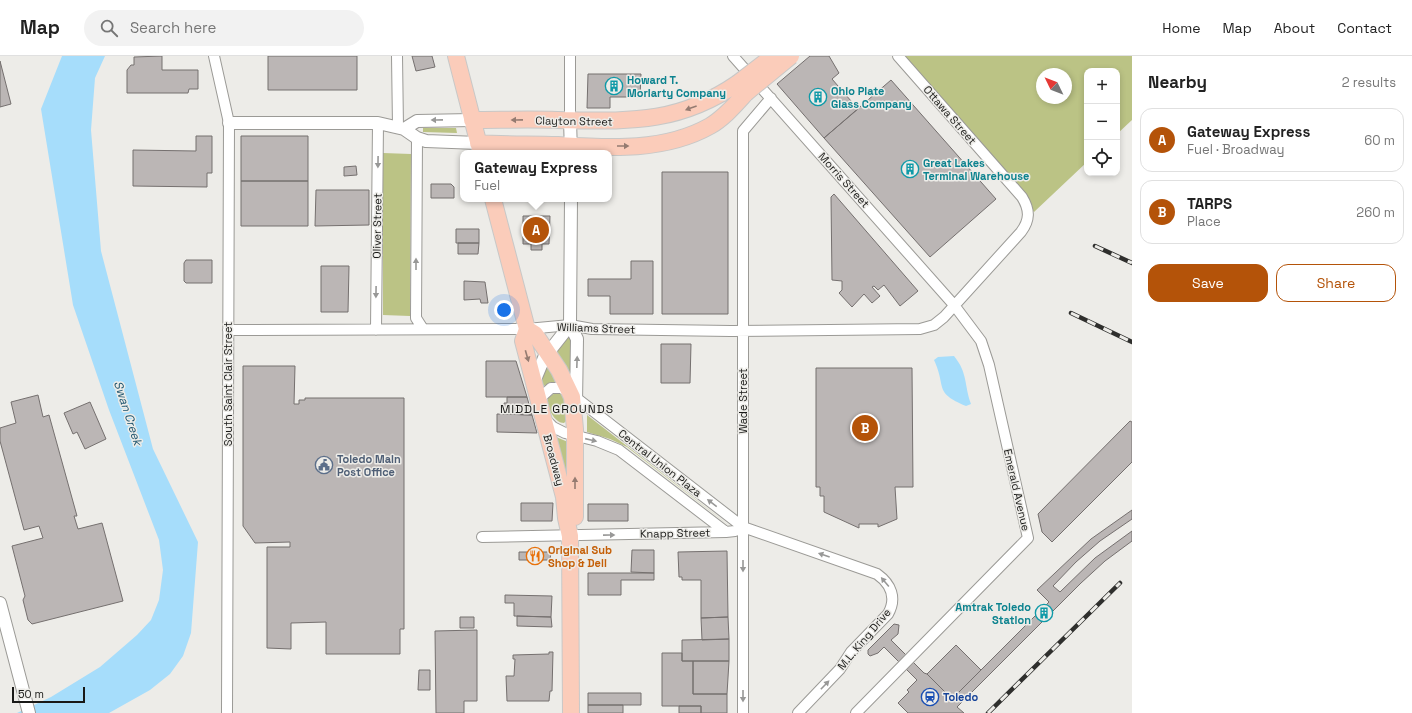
<!DOCTYPE html>
<meta charset="utf-8">
<style>
:root{--surface:#fff;--page:#f2f2f2;--text:#222;--muted:#767676;--line:#e0e0e0;--accent:#b45309}
body{margin:0;font-family:"Space Grotesk",sans-serif;background:var(--page);color:var(--text)}
.controls{position:absolute;right:12px;top:12px;display:grid;overflow:hidden;border-radius:8px;box-shadow:0 2px 6px #0003}
.controls button{width:36px;height:36px;display:grid;place-items:center;padding:0;border:0;border-bottom:1px solid var(--line);background:var(--surface);color:var(--text);font:20px sans-serif}
.compass{position:absolute;left:1036px;top:12px;width:36px;height:36px;border-radius:50%;background:var(--surface);box-shadow:0 2px 6px #0003;rotate:313deg}
.scale{position:absolute;left:12px;bottom:10px;width:73px;box-sizing:border-box;padding-left:4px;border:2px solid #191917;border-top:0;font-size:11px;line-height:14px;white-space:nowrap;color:#191917;-webkit-text-stroke:3px #edece8;paint-order:stroke}
.you{position:absolute;left:504px;top:254px;width:14px;height:14px;margin:-10px;border:3px solid #fff;border-radius:50%;background:#1a73e8;box-shadow:0 0 0 6px #1a73e833}
.badge{display:grid;place-items:center;width:26px;height:26px;border-radius:50%;background:var(--accent);color:#fff;font-size:13px;font-weight:700}
.pin{position:absolute;translate:-50% -50%;border:2px solid #fff;box-shadow:0 1px 4px #0006}
.popup{position:absolute;left:460px;top:94px;width:152px;height:52px;box-sizing:border-box;display:grid;place-content:center;border-radius:8px;background:var(--surface);filter:drop-shadow(0 1px 3px #0005);font-size:13px;white-space:nowrap;color:var(--muted)}
.popup b{font-size:15px;color:var(--text)}
.popup::after{content:'';position:absolute;left:50%;top:100%;margin-left:-8px;border:8px solid transparent;border-top-color:var(--surface)}
.list{margin:0;padding:0;list-style:none}
h2{display:flex;justify-content:space-between;align-items:center;height:52px;margin:0;padding:0 16px;font-size:17px}
h2 small{font-size:13px;font-weight:400;color:var(--muted)}
.list li{display:grid;grid-template-columns:26px 1fr auto;gap:12px;align-items:center;box-sizing:border-box;height:64px;margin:0 8px 8px;padding:0 8px;border:1px solid var(--line);border-radius:12px}
.list b{display:block;font-size:15px;white-space:nowrap}
.list p{margin:0;font-size:13px;white-space:nowrap;color:var(--muted)}
.list em{font-size:13px;font-style:normal;color:var(--muted)}
.actions{display:flex;gap:8px;padding:12px 16px}
.actions a{flex:1;padding:9px 0;border:1px solid var(--accent);border-radius:12px;text-align:center;font-size:14px;color:var(--accent)}
.actions .main{background:var(--accent);color:#fff}
.icon{flex:none;width:22px;height:22px;fill:none;stroke:currentColor;stroke-width:2;stroke-linecap:round;stroke-linejoin:round}
.map{position:relative;flex:none;width:1132px;height:657px;overflow:hidden}
header{display:flex;align-items:center;gap:24px;box-sizing:border-box;height:56px;padding:0 20px;background:var(--surface);border-bottom:1px solid var(--line)}
header strong{font-size:19px}
nav{display:flex;gap:22px;margin-inline-start:auto;font-size:14px}
.search{width:280px;height:36px;background:var(--page);display:flex;align-items:center;gap:10px;box-sizing:border-box;padding:0 14px;border-radius:22px;color:var(--muted);font-size:15px}
main{display:flex}
aside{flex:1;background:var(--surface)}
.map>svg:first-child{display:block}
.green{fill:#bbc385;fill-rule:evenodd}
.water{fill:#a6ddfb}
.building{fill:#bbb6b5;stroke:#75706f}
.lines{fill:none;stroke-linecap:round;stroke-linejoin:round}
.minor-casing{stroke:#9b9a96;stroke-width:12}
.tertiary-casing{stroke:#9b9a96;stroke-width:14}
.primary-casing{stroke:#c8c8c7;stroke-width:18}
.minor{stroke:#fff;stroke-width:10}
.tertiary{stroke:#fff;stroke-width:12}
.primary{stroke:#fbccba;stroke-width:16}
.rail-casing{stroke:#2f2f2d;stroke-width:4.5}
.rail{stroke:#edece8;stroke-width:3;stroke-dasharray:9;stroke-linecap:butt}
.primary-bridge-casing{stroke:#c8c8c7;stroke-width:18;stroke-linecap:butt}
.primary-bridge{stroke:#fbccba;stroke-width:16}
.oneway{fill:#957b71}
.oneway2{fill:#989897}
.labels{text-anchor:middle;dominant-baseline:central;stroke-width:3;stroke-linejoin:round;paint-order:stroke}
.culture-label{font-size:11px;font-weight:bold;fill:#0d838f;stroke:#edece8;text-anchor:start}
.street-label{font-size:11px;fill:#191917;stroke:#edece8}
.service-label{font-size:11px;font-weight:bold;fill:#4e5e75;stroke:#edece8;text-anchor:start}
.food-label{font-size:11px;font-weight:bold;fill:#c56008;stroke:#edece8;text-anchor:start}
.transit-label{font-size:11px;font-weight:bold;fill:#164399;stroke:#edece8;text-anchor:start}
.neighbourhood-label{font-size:12px;letter-spacing:1px;fill:#191917;stroke:#edece8}
.water-label{font-size:12px;font-style:italic;fill:#205670;stroke:#edece8}
</style>
<header>
<strong>Map</strong>
<div class="search"><svg class="icon" aria-label="search" viewBox="0 0 24 24"><circle cx="10" cy="10" r="6"/><path d="M15 15l6 6"/></svg>Search here</div>
<nav><a>Home</a><a>Map</a><a>About</a><a>Contact</a></nav>
</header>
<main>
<div class="map">
<svg width="1132" height="657" viewBox="0 0 1132 657">
<rect width="100%" height="100%" fill="#edece8"/>
<path class="green" d="M897,0H1132V64L1117,78V15H1087V106L1034,156ZM1042,18H1066V42H1042Z
M423,72H456L457,77L423,76Z
M383,97L411,98L410,260L383,259Z
M569,276H572L571,320L556,297L564,287Z
M547,308L558,326H551L542,331L541,324Z
M555,337L562,338L563,340L568,357L567,364L564,367C554,367 546,350 548,342Z
M587,359L735,474L627,391L610,383L587,376Z
M556,381L568,386V422L567,423Z"/>
<path class="water" d="M62,0H105L95,22L91,74L101,195L153,393L198,486L191,577L183,600L170,618L150,634L109,657H17L51,641L100,611L137,579L151,564L159,544L163,514L159,484L109,354L73,249L41,53Z
M954,300C968,317 964,329 971,348L966,350C933,336 947,332 934,304L938,301Z"/>
<path class="building" d="M162,0V14H198V33H189L188,37H127V14L131,9H134V1Z
M268,0H357V34H268Z
M412,0H432L435,11L416,15Z
M810,0H829L839,17L832,23L858,53L824,82L777,28Z
M0,5L11,48L0,51Z
M588,18H641L640,41H610V52H587Z
M891,24L996,143L930,201L824,82Z
M196,80H212V117H207V131L133,130V94L196,95Z
M241,80H308V125H241Z
M356,110L357,119L344,120V111Z
M662,116H728V258H662Z
M241,125H308V170H241Z
M431,128H451L454,131V142H431Z
M316,134H369V169L315,170Z
M834,138L918,235L900,250L884,229L878,234L874,230L872,231L880,240L872,247L864,238L852,251L839,237L842,234V225L832,224L831,141Z
M523,160H550L549,188H542V194H531V188H523Z
M456,173H479V187H456Z
M458,187H479L478,198H458Z
M186,204H212V227H186L184,225V207Z
M631,205H653V258H610V240H588V223H631Z
M321,210H349L348,256H321Z
M464,225L485,226L488,247H481L480,243L464,244Z
M661,288H691L690,327H661Z
M486,305H516L527,341H486Z
M243,310H295L294,348H299V344H305V342H404V573H400V598H326V566L291,567V593L267,592V491H290V486L255,487L243,470Z
M816,312H912L913,431H895L897,463L878,471V468H859V472L824,456V440H820V431H816Z
M38,339L43,361L49,359L77,460H74L78,473L102,467L123,545L32,568L28,564L23,544L25,540L12,490L43,482L39,470L24,474L0,385V372L16,367L11,346Z
M507,341H527L532,359L503,358L504,347H507Z
M90,346L106,383L85,393L77,376L73,378L64,357Z
M497,358L532,359L537,377L497,376Z
M1130,365L1132,366V406L1052,486L1042,476L1038,458Z
M521,447H553L552,465H521Z
M588,448H628V465H588Z
M1132,454V463L1100,485L1076,506L1053,530L1060,536L1095,502L1132,475V485L1105,505L1081,527L957,651L964,657H908L898,647L909,636L907,634L917,624L884,591L878,597L870,600L868,598V594L894,568L899,569L898,578L891,584L924,617L927,618L956,589L981,614L1049,546L1037,534L1091,483Z
M632,494H654V517L631,516Z
M727,495L728,561L701,562V524H682V521H679L678,496Z
M519,496H551L550,504H519Z
M588,517H654V524H621V539H588Z
M505,539L552,540L551,561L514,560V547H505Z
M517,560L551,561L552,571L517,570Z
M460,561H474V572H460Z
M728,561L729,583L702,584L701,562Z
M477,574V645H464V657H436L435,575Z
M729,583V605H682V584Z
M956,589L981,614L952,643L927,618Z
M549,596H553L552,635H550L549,645H507L506,620H514L515,603H513V599L549,598Z
M662,597H682V605H693V638H727V657H701V650H662Z
M693,605H729L727,638H693Z
M419,614H430V634H418Z
M588,637H641V649H588Z
M588,649H623V657H588Z
M679,650H701V657H679Z"/>
<g class="lines">
<defs>
<path id="minor" d="M214,0L229,67L227,657
M397,0L398,71
M570,0V64
M733,0L954,249L981,285L989,309L1028,482L856,657
M417,82L416,262L423,273
M228,274L527,273L570,269L592,273L731,275L920,273L934,269L944,261L1021,176C1030,164 1030,154 1022,141L898,0
M376,274L378,67
M539,343L551,332H561L566,334L743,471L877,518C891,528 897,542 888,558L851,596L840,613L798,657
M545,363L553,371L565,377L597,385L619,394L726,476
M482,481L726,476L735,475L743,471
M743,657V75L771,42"/>
<path id="tertiary" d="M570,64L571,97
M229,67H378L404,73L417,82L426,85L478,87
M404,73L417,65L472,64
M571,143L570,269L577,283L576,347
M534,326L544,302L570,269
M0,547L29,657"/>
<path id="primary" d="M456,0L481,97
M472,64C501,64 529,63 557,64C627,65 677,69 738,27
M478,87C505,89 531,88 558,89C608,92 664,96 710,70C724,62 735,49 746,37
M493,143L527,273L523,285L564,441L566,462L570,480L571,657
M527,273L535,278L559,314L572,341L575,373V461"/>
</defs>
<use href="#minor" class="minor-casing"/>
<use href="#tertiary" class="tertiary-casing"/>
<use href="#primary" class="primary-casing"/>
<use href="#minor" class="minor"/>
<use href="#tertiary" class="tertiary"/>
<use href="#primary" class="primary"/>
<defs>
<path id="rail" d="M1095,190L1132,207
M1071,257L1132,286
M988,657L1120,527"/>
</defs>
<use href="#rail" class="rail-casing"/>
<use href="#rail" class="rail"/>
<defs>
<path id="primary-bridge" d="M738,27L773,0
M746,37L791,0"/>
</defs>
<use href="#primary-bridge" class="primary-bridge-casing"/>
<use href="#primary-bridge" class="primary-bridge"/>
</g>
<defs><path id="oneway-solid" d="M-6-.8H1V-3.2L6.5 0L1 3.2V.8H-6Z"/></defs>
<g class="oneway">
<use href="#oneway-solid" transform="translate(691 52) rotate(160)"/>
<use href="#oneway-solid" transform="translate(517 64) rotate(179)"/>
<use href="#oneway-solid" transform="translate(623 90)"/>
<use href="#oneway-solid" transform="translate(527 300) rotate(74)"/>
<use href="#oneway-solid" transform="translate(575 427) rotate(-90)"/>
</g>
<g class="oneway2">
<use href="#oneway-solid" transform="translate(437 64) rotate(179)"/>
<use href="#oneway-solid" transform="translate(378 106) rotate(91)"/>
<use href="#oneway-solid" transform="translate(416 208) rotate(-90)"/>
<use href="#oneway-solid" transform="translate(376 236) rotate(91)"/>
<use href="#oneway-solid" transform="translate(577 306) rotate(-88)"/>
<use href="#oneway-solid" transform="translate(591 384) rotate(13)"/>
<use href="#oneway-solid" transform="translate(712 447) rotate(-142)"/>
<use href="#oneway-solid" transform="translate(609 479) rotate(-1)"/>
<use href="#oneway-solid" transform="translate(824 499) rotate(-161)"/>
<use href="#oneway-solid" transform="translate(743 510) rotate(90)"/>
<use href="#oneway-solid" transform="translate(885 526) rotate(-130)"/>
<use href="#oneway-solid" transform="translate(825 629) rotate(-46)"/>
<use href="#oneway-solid" transform="translate(743 640) rotate(90)"/>
</g>
<defs>
<symbol id="building-ring" viewBox="-11 -11 22 22"><circle r="9.5" fill="#edece8" stroke="#0f9aa8" stroke-width="1.5"/><path d="M-4-6H4V6H1V3H-1V6H-4ZM-2.5-4.3h1.7v1.8h-1.7ZM.8-4.3h1.7v1.8H.8ZM-2.5-1h1.7V.8h-1.7ZM.8-1h1.7V.8H.8Z" fill="#0f9aa8"/></symbol>
<symbol id="civic-ring" viewBox="-11 -11 22 22"><circle r="9.5" fill="#edece8" stroke="#5c6f8a" stroke-width="1.5"/><path d="M-.6-6.5H3V-4.5H.6V-3L4-1V1h2V6H-6V1h2V-1L-.6-3ZM-1.2 2.5V6h2.4V2.5Z" fill="#5c6f8a"/></symbol>
<symbol id="restaurant-ring" viewBox="-11 -11 22 22"><circle r="9.5" fill="#edece8" stroke="#e8710a" stroke-width="1.5"/><path d="M-5-6h1v4h1v-4h1v4h1v-4h1v5L-1.5 .5V6h-2V.5L-5-1ZM5-6V6H3V1.5H1.5Q1.5-4 5-6Z" fill="#e8710a"/></symbol>
<symbol id="station-ring" viewBox="-11 -11 22 22"><circle r="9.5" fill="#edece8" stroke="#1a4fb4" stroke-width="1.5"/><path d="M-3-6H3Q5-6 5-4V2Q5 4 3 4L4.5 6H3L1.5 4h-3L-3 6H-4.5L-3 4Q-5 4-5 2V-4Q-5-6-3-6ZM-3.5-4v3h7v-3ZM-3.5 1v1.5H-2V1ZM2 1v1.5H3.5V1Z" fill="#1a4fb4"/></symbol>
</defs>
<g fill-rule="evenodd">
<use href="#building-ring" x="604" y="20" width="20" height="20"/>
<use href="#building-ring" x="808" y="31" width="20" height="20"/>
<use href="#building-ring" x="900" y="103" width="20" height="20"/>
<use href="#civic-ring" x="314" y="399" width="20" height="20"/>
<use href="#restaurant-ring" x="525" y="490" width="20" height="20"/>
<use href="#building-ring" x="1034" y="547" width="20" height="20"/>
<use href="#station-ring" x="920" y="631" width="20" height="20"/>
</g>
<g class="labels">
<g class="culture-label">
<text x="627" y="24">Howard T.<tspan x="627" dy="13">Moriarty Company</tspan></text>
<text x="831" y="35">Ohio Plate<tspan x="831" dy="13">Glass Company</tspan></text>
<text x="923" y="107">Great Lakes<tspan x="923" dy="13">Terminal Warehouse</tspan></text>
<text x="1031" y="551" text-anchor="end">Amtrak Toledo<tspan x="1031" dy="13">Station</tspan></text>
</g>
<g class="street-label">
<text transform="translate(950 59) rotate(49)">Ottawa Street</text>
<text transform="translate(574 65) rotate(1)">Clayton Street</text>
<text transform="translate(844 124) rotate(48)">Morris Street</text>
<text transform="translate(377 170) rotate(-89)">Oliver Street</text>
<text transform="translate(596 272) rotate(2)">Williams Street</text>
<text transform="translate(228 328) rotate(-90)">South Saint Clair Street</text>
<text transform="translate(743 345) rotate(-90)">Wade Street</text>
<text transform="translate(554 404) rotate(75)">Broadway</text>
<text transform="translate(660 407) rotate(38)">Central Union Plaza</text>
<text transform="translate(1017 434) rotate(77)">Emerald Avenue</text>
<text transform="translate(675 477) rotate(-1)">Knapp Street</text>
<text transform="translate(864 583) rotate(-50)">M.L. King Drive</text>
</g>
<g class="service-label">
<text x="337" y="403">Toledo Main<tspan x="337" dy="13">Post Office</tspan></text>
</g>
<g class="food-label">
<text x="548" y="494">Original Sub<tspan x="548" dy="13">Shop &amp; Deli</tspan></text>
</g>
<g class="transit-label">
<text x="943" y="641">Toledo</text>
</g>
<g class="neighbourhood-label">
<text x="557" y="353">MIDDLE GROUNDS</text>
</g>
<g class="water-label">
<text transform="translate(128 357) rotate(72)">Swan Creek</text>
</g>
</g>
</svg>
<div class="controls">
<button>+</button>
<button>−</button>
<button><svg class="icon" aria-label="locate" viewBox="0 0 24 24"><circle cx="12" cy="12" r="6"/><path d="M12 2v4M12 18v4M2 12h4M18 12h4"/></svg></button>
</div>
<svg class="compass" viewBox="-18 -18 36 36"><path d="M0-13l5 13h-10z" fill="#e53935"/><path d="M0 13l5-13h-10z" fill="#767676"/></svg>
<div class="scale">50 m</div>
<div class="you"></div>
<div class="pin badge" style="left:536px;top:174px">A</div>
<div class="popup"><b>Gateway Express</b>Fuel</div>
<div class="pin badge" style="left:865px;top:372px">B</div>
</div>
<aside>
<h2>Nearby<small>2 results</small></h2>
<ul class="list">
<li><span class="badge">A</span><div><b>Gateway Express</b><p>Fuel · Broadway</p></div><em>60 m</em></li>
<li><span class="badge">B</span><div><b>TARPS</b><p>Place</p></div><em>260 m</em></li>
</ul>
<div class="actions"><a class="main">Save</a><a>Share</a></div>
</aside>
</main>
